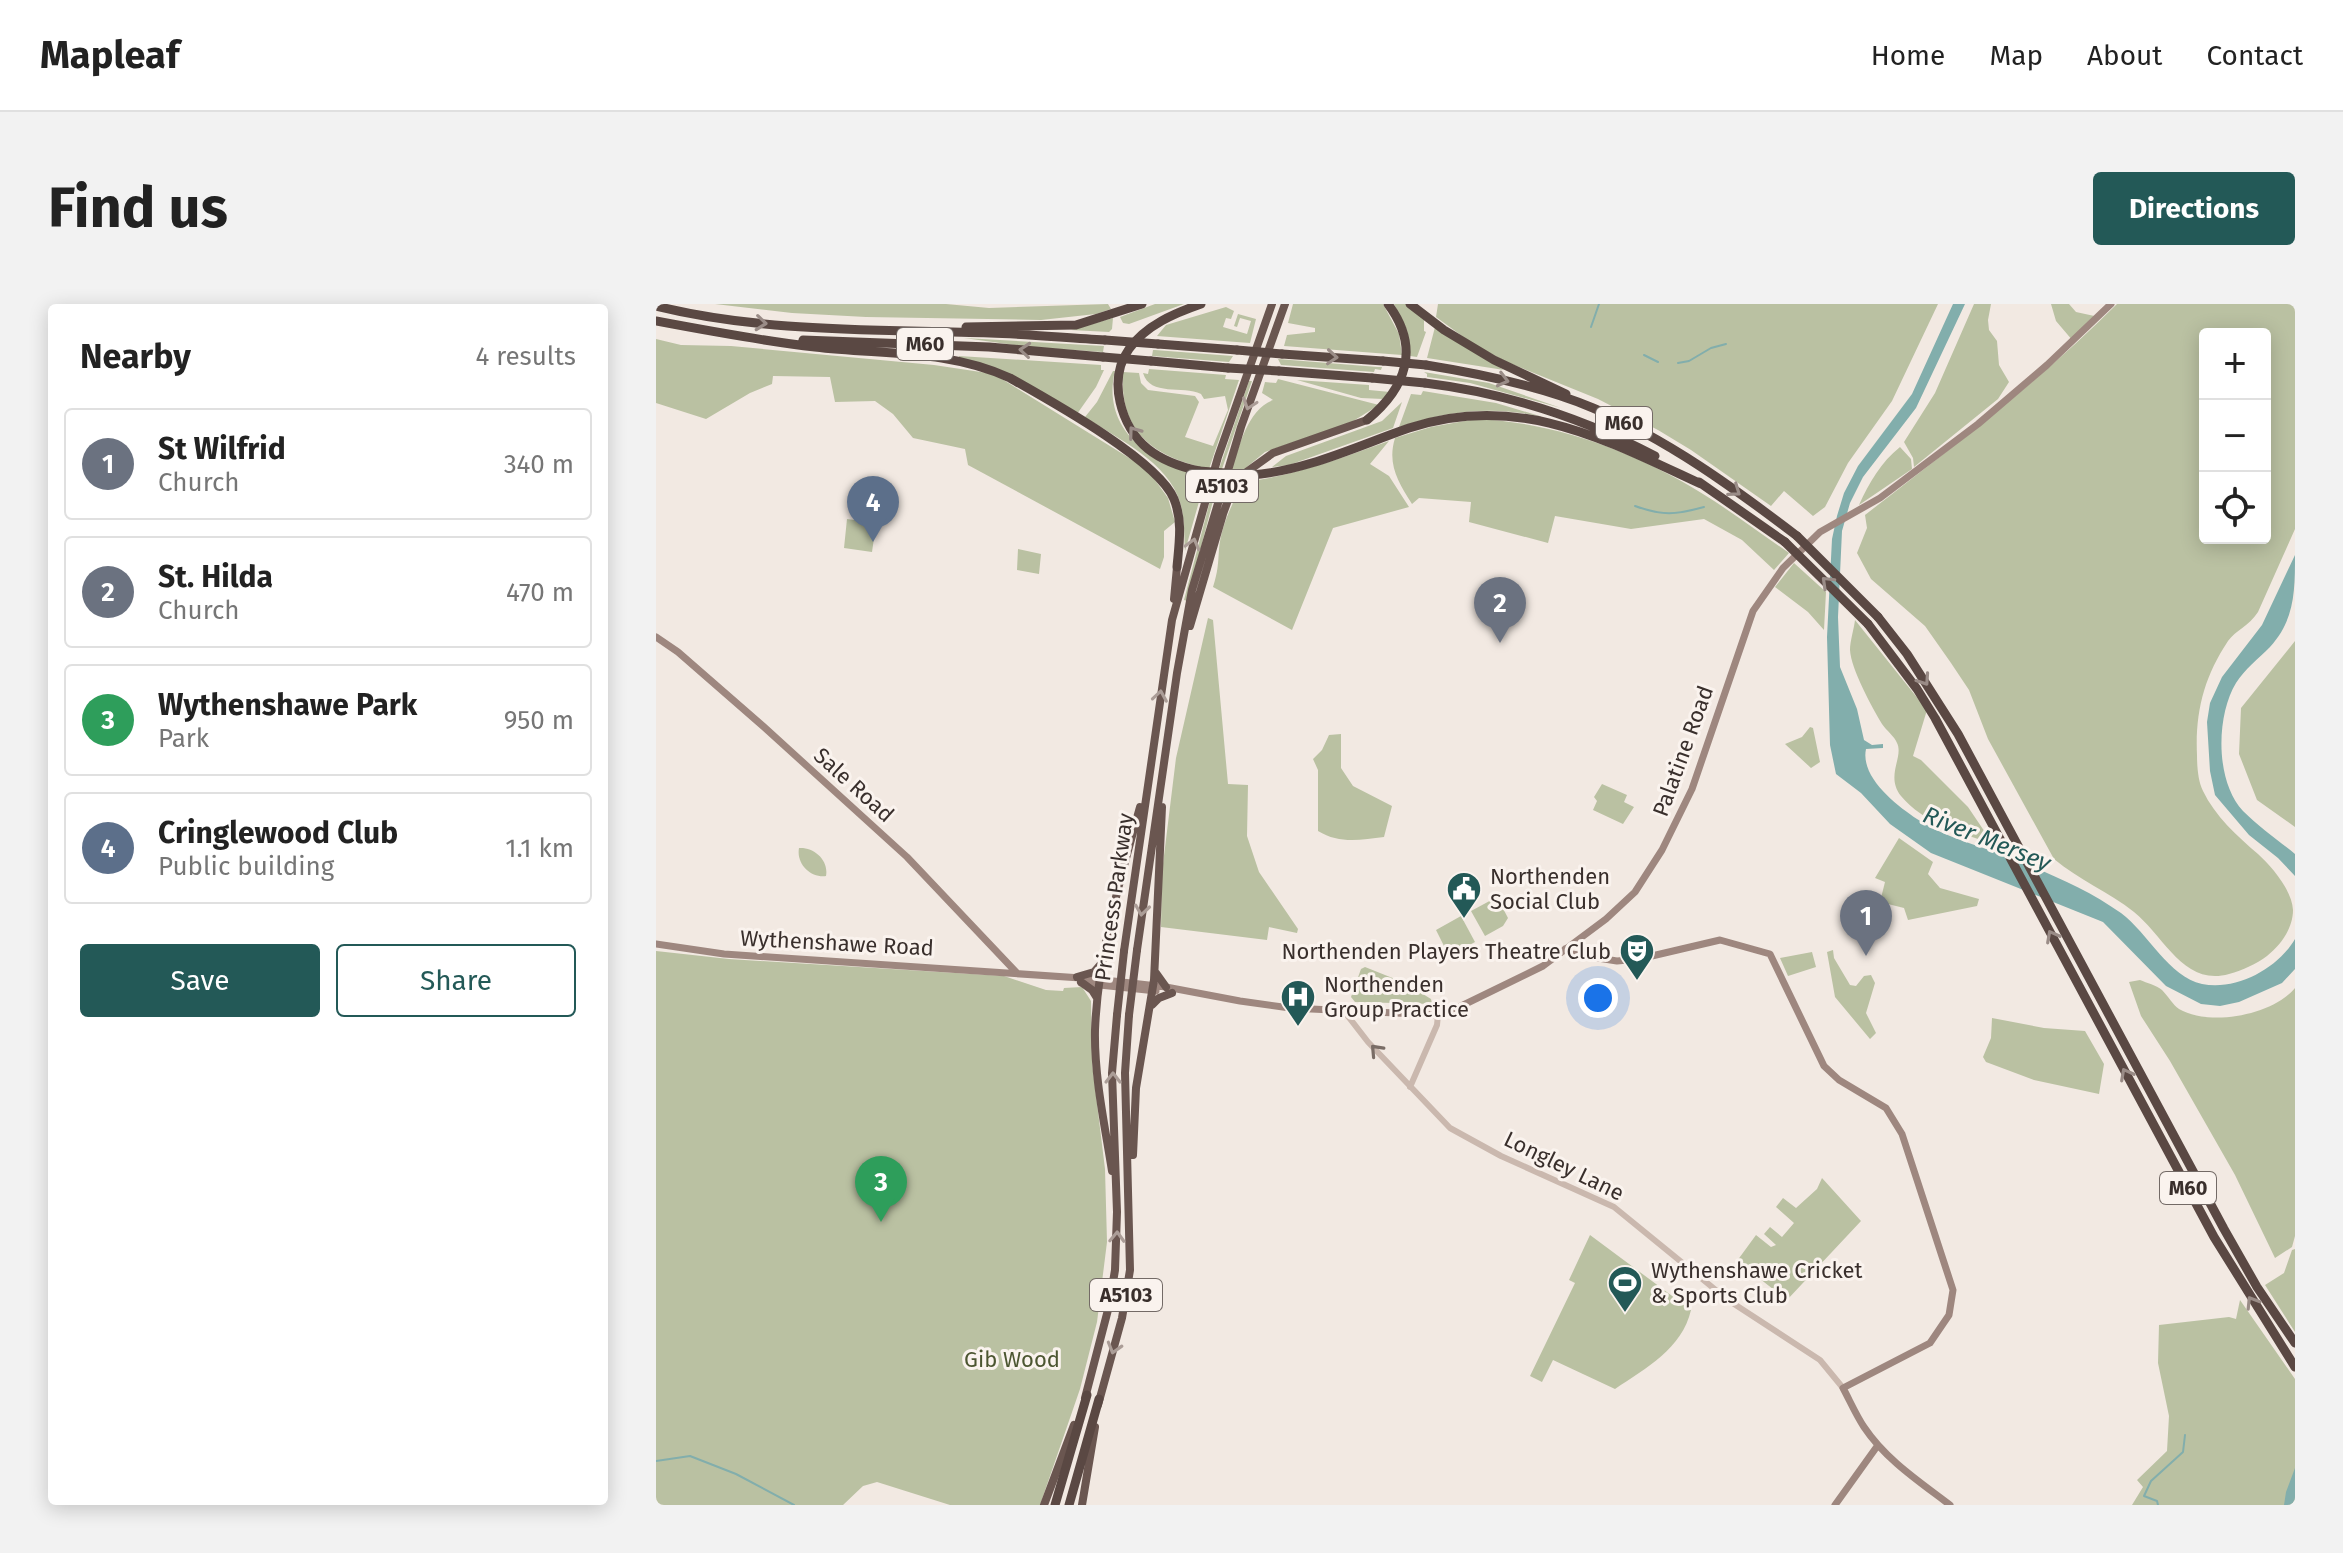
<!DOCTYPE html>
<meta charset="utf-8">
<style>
:root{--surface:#fff;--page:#f2f2f2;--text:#222;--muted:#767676;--line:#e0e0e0;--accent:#235957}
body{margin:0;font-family:"Fira Sans",sans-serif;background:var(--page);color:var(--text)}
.controls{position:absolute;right:24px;top:24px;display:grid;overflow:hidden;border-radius:8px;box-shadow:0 4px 20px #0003}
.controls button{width:72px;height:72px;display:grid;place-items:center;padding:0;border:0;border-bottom:2px solid var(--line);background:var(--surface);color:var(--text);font:40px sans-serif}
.you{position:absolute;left:942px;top:694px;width:28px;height:28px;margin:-20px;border:6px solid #fff;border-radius:50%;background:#1a73e8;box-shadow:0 0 0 12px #1a73e833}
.badge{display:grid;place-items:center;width:52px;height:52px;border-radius:50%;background:var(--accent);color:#fff;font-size:26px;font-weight:700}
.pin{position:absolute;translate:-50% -66px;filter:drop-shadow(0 2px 4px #0008)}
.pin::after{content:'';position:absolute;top:42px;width:28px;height:24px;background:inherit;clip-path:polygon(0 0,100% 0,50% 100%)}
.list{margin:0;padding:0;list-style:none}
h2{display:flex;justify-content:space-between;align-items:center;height:104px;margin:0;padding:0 32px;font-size:34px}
h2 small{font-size:26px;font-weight:400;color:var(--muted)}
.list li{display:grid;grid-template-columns:52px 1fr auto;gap:24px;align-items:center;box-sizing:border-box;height:112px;margin:0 16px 16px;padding:0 16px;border:2px solid var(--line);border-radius:8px}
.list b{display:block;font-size:30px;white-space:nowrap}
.list p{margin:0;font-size:26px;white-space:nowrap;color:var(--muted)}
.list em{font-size:26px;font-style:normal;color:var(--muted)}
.actions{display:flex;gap:16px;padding:24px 32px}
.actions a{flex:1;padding:18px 0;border:2px solid var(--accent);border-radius:8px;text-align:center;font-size:28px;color:var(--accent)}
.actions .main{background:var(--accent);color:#fff}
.icon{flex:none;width:44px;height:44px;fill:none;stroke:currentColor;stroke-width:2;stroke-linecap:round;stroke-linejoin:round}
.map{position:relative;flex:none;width:1639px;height:1201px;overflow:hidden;border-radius:8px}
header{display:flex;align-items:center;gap:48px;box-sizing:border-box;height:112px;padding:0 40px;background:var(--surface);border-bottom:2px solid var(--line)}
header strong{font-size:38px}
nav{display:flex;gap:44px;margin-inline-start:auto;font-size:28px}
.intro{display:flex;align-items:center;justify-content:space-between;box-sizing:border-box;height:192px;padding:0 48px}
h1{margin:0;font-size:56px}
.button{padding:20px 36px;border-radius:8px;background:var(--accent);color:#fff;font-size:28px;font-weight:700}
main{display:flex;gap:48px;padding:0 48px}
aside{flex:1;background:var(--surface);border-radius:8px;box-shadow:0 4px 20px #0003}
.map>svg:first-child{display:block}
.green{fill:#bac1a2;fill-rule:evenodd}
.water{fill:#82aeac}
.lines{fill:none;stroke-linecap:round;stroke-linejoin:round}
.stream{stroke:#82aeac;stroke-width:2}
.tertiary{stroke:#cab8ae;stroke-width:6}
.secondary{stroke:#9e877f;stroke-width:7}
.trunk{stroke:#6a5650;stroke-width:8}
.motorway{stroke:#5a4843;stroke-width:9}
.trunk-bridge{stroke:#6a5650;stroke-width:8}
.motorway-bridge{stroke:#5a4843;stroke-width:9}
.oneway{stroke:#9a8c87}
.oneway2{stroke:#ab9d97}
.oneway3{stroke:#7a6d66}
.labels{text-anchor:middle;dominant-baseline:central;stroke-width:6;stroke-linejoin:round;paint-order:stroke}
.shield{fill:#faf3ee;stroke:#736a66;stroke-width:2}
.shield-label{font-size:20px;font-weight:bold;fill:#392f2c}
.street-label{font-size:22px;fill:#392f2c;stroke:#faf3ee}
.poi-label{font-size:22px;fill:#392f2c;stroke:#faf3ee;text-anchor:start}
.park-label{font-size:22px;fill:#4c5631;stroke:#faf3ee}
.water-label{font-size:24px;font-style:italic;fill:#235957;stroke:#faf3ee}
</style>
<header>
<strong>Mapleaf</strong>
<nav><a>Home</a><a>Map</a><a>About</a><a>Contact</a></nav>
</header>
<div class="intro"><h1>Find us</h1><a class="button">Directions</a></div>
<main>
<aside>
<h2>Nearby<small>4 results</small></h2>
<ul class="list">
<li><span class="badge" style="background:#6b7280">1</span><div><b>St Wilfrid</b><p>Church</p></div><em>340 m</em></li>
<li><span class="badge" style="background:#6b7280">2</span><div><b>St. Hilda</b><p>Church</p></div><em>470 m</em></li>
<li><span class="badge" style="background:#2e9e5b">3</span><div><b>Wythenshawe Park</b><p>Park</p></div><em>950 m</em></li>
<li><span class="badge" style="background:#5c6f8a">4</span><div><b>Cringlewood Club</b><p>Public building</p></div><em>1.1 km</em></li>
</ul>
<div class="actions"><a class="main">Save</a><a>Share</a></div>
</aside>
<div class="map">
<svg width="1639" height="1201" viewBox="0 0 1639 1201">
<rect width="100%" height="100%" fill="#f2e9e2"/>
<path class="green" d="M59,0H290L333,4L452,0L455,5L440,10L385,16L210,13L136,9Z
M499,0H528L473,20L467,19L464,13Z
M637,0H727L743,30L746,51L628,42L631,31L659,28V24L632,19Z
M738,0H750L768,15V27L770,28L761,53L754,52L751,26Z
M782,0H1282L1236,97L1192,159L1169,203L1157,212L1128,187L1115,202L1035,146L1002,126L942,95L851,58L817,40L780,13Z
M1318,0H1335L1332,16L1333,26L1341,37L1343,61L1353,78L1342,95L1258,163L1257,154L1248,138L1279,89Z
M1395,0H1413L1420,8L1443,13L1417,37L1400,17Z
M1461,0H1639V225L1602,308C1593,322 1580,326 1572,337C1548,373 1539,408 1541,451C1541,462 1542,477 1547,487C1559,512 1581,532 1602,550C1616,563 1636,586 1637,606C1637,624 1625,641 1611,652C1600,660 1587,666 1573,670C1528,683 1508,632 1478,608C1453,588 1423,576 1398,555L1332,435L1313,386L1295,359L1269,322L1215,275L1201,249L1211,224L1209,211C1295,144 1384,77 1461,0ZM1549,30H1609V234H1549Z
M570,3L578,7L575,15L570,14L567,23L591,30L595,17L584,14L581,23L578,22L582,10L600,15L594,39L501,32L510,21Z
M457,14L456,25L453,28L415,26Z
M779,23L848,66L771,54Z
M308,34L448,42L447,48L373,43Z
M0,35L25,41L75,42L278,61L338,70L491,165L512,194L519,218L508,227V253L504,265L312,161L309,145L257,134L237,110L219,97L179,98L174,73L117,72L116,80L94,89L50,115L0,99Z
M497,46H499L577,52L573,58L496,52Z
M303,52L445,61V66H448L440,83L421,110C381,86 349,64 303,54Z
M622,55L722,63H726L725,66L719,65L718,68L625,61Z
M493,65L570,71L569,75L583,76L553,165C497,153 463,128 467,68L483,69L485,79L492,86L539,92L543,98L529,133L557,142L572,106L569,92L548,95L545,90C527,81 494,93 487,69L492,70Z
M457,67H459C444,127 499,163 550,173L529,247C528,232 529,214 524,198C512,158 462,135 429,113L441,98Z
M768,68L833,79L905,104L814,79L771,73V70Z
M622,75L723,101L694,119L609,148L586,167L575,166C584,142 591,106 617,96L606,89L609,78L620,79Z
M641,76L713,81V86L734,88L727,95L705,94Z
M593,77H596L566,165H563Z
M767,87L840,99L887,113C836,101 791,107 743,123L755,90L765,91Z
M746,98L737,124L633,161L616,163L630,152L726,117Z
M820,115C899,118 980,148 1047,190C1076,208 1104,229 1133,249L1118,266L1086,236L1048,215L975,225L899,212L892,239L813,218L815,198L763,194L756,200C742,178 731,160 739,134L775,123Z
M733,137L714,160L733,172L753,203L677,224L636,326L557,283C562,267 562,261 563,245C565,222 577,197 588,178C638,172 685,154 733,137Z
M1244,143L1255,155L1256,165L1203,201C1213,179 1225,158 1244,143Z
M560,174H563L531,297L528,296Z
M191,215L213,218L219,227L216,248L188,244Z
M362,245L385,250L383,270L361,266Z
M1138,259L1170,288L1168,326L1152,308L1119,283Z
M552,314L557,316L572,480L592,481L591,532L603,568L642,625L641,629L613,623L611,636L505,623L506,568L520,454Z
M1199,316L1271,406L1257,452L1265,456L1312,503L1337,540C1305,529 1267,519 1245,492C1229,472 1248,453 1241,439C1239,433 1230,426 1226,420C1216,403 1195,365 1194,346C1194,337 1198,325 1199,316Z
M1639,337V523L1601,496L1583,450L1585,404Z
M1154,423L1157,424L1164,458L1155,464L1129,440L1146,433Z
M685,430V464L697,482L736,502L728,533C704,536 683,540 662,527V466L657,455L666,446L673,431Z
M946,480L971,491L968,498L978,503L967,520L937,506L941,497L938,493Z
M1243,534L1277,558L1272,570L1284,584L1323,595L1321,602L1252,616L1248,604L1224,598L1229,578L1219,574Z
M143,544C158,543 173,556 170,572C155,574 140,560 143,544Z
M841,593L852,614L847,622L829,632L815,607Z
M805,612L819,638L793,652L780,626Z
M1177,646L1178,654L1194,681L1200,682L1208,672L1215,671L1219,679L1210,709L1220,729L1214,735L1179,693L1171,648Z
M0,647L73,655L348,672L390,686L407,687L408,684L426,683L435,697L436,759L449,865L451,938L441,1018L424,1085L384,1201H294L221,1178L207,1182L187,1201H0Z
M1156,648L1160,663L1132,672L1124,654Z
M709,663L749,679L775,695L776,700L699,698L695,693L705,665Z
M1484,676C1491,679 1500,681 1506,686C1512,692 1517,701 1523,705C1554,723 1617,711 1639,684V932L1636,943L1619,954L1579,871L1514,757L1485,712L1473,678Z
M1336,714L1388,724L1429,727L1448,760L1443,790L1378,776L1330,758L1327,753L1335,734Z
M1166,874L1205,917L1131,996L1081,957L1100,931L1115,943L1120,941L1108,930L1114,923L1126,933L1138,919L1120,903L1127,894L1140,904L1161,885Z
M934,931L1035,1006C1026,1045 990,1064 959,1085L897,1056L886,1078L874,1072L919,979L913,976Z
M1639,945V1028L1609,981L1628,969L1636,946Z
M1584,996L1639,1075V1201H1476L1487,1183L1481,1176L1511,1147L1513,1112L1502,1059L1503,1021L1573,1013L1580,1015Z"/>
<path class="water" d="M1297,0H1309L1260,104L1207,173L1194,199L1186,227L1182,313L1184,363L1201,405L1208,436L1216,441L1227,440V444L1210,445C1204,473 1240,501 1261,515C1283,530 1308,537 1333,546C1378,563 1426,581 1465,609C1492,629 1513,673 1546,680C1581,687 1622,664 1639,635V665L1626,679L1583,698L1564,702L1545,700L1510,682L1447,618L1275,549L1234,520L1205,489L1180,470L1174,441L1171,333L1176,235L1181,212L1188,189L1202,162L1256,90Z
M1639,251C1639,286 1639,316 1614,343C1603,354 1588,366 1580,379C1560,412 1559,477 1587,507C1603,523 1622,536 1639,550V572L1622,554L1593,531L1559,491L1554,467L1551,418L1554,399L1566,373L1606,321Z
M1639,1164V1201H1628L1630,1188Z"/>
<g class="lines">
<path class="stream" d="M935,23L943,0
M988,51L1002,58
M1022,59L1033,57L1055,44L1070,40
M979,202C1007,212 1019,211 1048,203
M0,1157L34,1152L80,1170L138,1201
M1502,1201L1501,1197L1488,1192L1495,1177L1527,1148L1529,1131"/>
<path class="tertiary" d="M688,707L712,738L794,824L845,852L958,903L1072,996L1164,1056L1187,1084
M754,783L781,721L782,711"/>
<path class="secondary" d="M0,333L22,348L108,423L251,553L360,668
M0,640L68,650L440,675L510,683L584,697L634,704L782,711L795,707L887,662L950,615L979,588L1006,546L1036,485L1097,307L1127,264L1164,228L1224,194L1322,120L1391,61L1455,0
M909,645L916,650L961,657L983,655L1064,636L1114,650L1168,762L1183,776L1230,804L1246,830L1297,986L1293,1011L1274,1039L1187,1084C1194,1097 1200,1111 1208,1123C1230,1156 1264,1178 1294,1201
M425,679L500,687
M1179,1201L1222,1141"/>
<path class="trunk" d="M518,295L521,263
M534,322L567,210L575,188L585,172L617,149L711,116
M481,646L521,369L536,286L585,123L629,0
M468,647L516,316L562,153L616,0
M500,669L510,683
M421,673L438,668L444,661
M425,678L436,686L441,694
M496,701L503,694L516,689
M477,851L480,784L498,676L506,503
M456,867C449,822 438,773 439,726C442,650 464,576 484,503
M429,1094L453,1002L459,966L461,908L456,769L461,711
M442,1101L466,1014L474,966L469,769L473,711
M388,1201L418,1121
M426,1201L439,1123"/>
<path class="motorway" d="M754,0L788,26L838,56L910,90
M0,2C109,29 222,25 334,29C372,30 411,34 449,36
M0,17C53,27 106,37 159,43C225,51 292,45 354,74C393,96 502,156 518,195C527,217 523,240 521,263
M310,23L420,21L486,0
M147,36L333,43L447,53
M502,40L581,46
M626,50L727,57
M495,57L572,64
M770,61C826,70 885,82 937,104C1011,135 1078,184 1141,232
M623,67L716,74
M769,79C850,89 927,114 999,152
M711,116C750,84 765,44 732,0
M543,167C525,163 507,157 492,145C465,123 451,76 473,45C490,21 519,9 545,0
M595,171C650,167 701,142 753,124C862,88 948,135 1045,180
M1043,178L1129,238
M1222,313L1251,350L1302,430L1568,925L1601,983L1639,1039
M1212,320L1261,385L1279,414L1558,933L1639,1063
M399,1201L431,1091
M413,1201L443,1095"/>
<path class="trunk-bridge" d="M461,711L468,647
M473,711L481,646"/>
<path class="motorway-bridge" d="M449,36L502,40
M581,46L626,50
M447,53L495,57
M727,57L770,61
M572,64L623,67
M716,74L769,79
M543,167L595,171
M1141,232L1222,313
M1129,238L1212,320"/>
</g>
<defs><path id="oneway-chevron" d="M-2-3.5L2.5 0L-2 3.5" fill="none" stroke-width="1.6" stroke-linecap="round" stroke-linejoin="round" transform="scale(2)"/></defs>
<g class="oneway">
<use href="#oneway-chevron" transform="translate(105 19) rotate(6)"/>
<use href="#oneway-chevron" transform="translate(369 46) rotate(-175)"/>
<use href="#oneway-chevron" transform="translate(676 53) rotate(4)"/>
<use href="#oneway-chevron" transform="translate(847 76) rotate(14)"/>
<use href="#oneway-chevron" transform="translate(478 128) rotate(-126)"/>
<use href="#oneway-chevron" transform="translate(1079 187) rotate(35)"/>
<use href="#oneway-chevron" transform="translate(1171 278) rotate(-136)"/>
<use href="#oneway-chevron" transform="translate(1268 376) rotate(56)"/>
<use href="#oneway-chevron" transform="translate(1396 632) rotate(-118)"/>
<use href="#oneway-chevron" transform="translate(1470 770) rotate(-118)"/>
<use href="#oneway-chevron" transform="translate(1596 998) rotate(-122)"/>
</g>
<g class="oneway2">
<use href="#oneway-chevron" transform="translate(593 100) rotate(109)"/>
<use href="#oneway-chevron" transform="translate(537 240) rotate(-75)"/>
<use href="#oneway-chevron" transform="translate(504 392) rotate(-81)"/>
<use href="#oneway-chevron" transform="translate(486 606) rotate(98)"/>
<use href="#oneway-chevron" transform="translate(457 774) rotate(-90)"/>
<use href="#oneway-chevron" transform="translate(461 933) rotate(-88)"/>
<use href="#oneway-chevron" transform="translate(458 1044) rotate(106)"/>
</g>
<use class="oneway3" href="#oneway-chevron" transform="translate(720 746) rotate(-133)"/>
<defs>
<symbol id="civic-pin" viewBox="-11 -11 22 30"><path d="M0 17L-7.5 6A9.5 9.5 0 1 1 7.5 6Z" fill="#235957" stroke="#faf3ee"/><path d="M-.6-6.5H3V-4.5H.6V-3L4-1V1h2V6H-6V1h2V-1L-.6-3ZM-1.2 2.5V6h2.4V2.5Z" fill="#fff"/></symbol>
<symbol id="theatre-pin" viewBox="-11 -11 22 30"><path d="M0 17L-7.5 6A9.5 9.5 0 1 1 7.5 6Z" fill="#235957" stroke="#faf3ee"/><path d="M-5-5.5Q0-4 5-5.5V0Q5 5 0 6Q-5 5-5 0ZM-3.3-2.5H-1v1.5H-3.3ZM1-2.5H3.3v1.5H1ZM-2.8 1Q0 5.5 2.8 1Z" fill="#fff"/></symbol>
<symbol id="hospital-pin" viewBox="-11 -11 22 30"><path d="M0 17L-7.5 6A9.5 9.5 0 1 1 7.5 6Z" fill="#235957" stroke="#faf3ee"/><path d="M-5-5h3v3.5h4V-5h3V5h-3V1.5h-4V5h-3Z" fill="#fff"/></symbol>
<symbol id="stadium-pin" viewBox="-11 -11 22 30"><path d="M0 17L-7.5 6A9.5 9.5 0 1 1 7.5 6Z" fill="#235957" stroke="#faf3ee"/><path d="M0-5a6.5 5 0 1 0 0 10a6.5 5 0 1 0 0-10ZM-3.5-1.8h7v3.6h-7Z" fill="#fff"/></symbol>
</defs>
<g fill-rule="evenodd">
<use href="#civic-pin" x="788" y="565" width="40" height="54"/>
<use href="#theatre-pin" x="961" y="627" width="40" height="54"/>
<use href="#hospital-pin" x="622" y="673" width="40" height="54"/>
<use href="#stadium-pin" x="949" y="959" width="40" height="54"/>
</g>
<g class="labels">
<g class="shield">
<rect x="241" y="24" width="56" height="32" rx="6"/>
<rect x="940" y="103" width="56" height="32" rx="6"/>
<rect x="530" y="166" width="72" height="32" rx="6"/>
<rect x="1504" y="868" width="56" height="32" rx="6"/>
<rect x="434" y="975" width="72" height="32" rx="6"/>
</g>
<g class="shield-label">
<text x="269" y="40">M60</text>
<text x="968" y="119">M60</text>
<text x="566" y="182">A5103</text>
<text x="1532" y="884">M60</text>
<text x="470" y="991">A5103</text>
</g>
<g class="street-label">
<text transform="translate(1027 447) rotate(-70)">Palatine Road</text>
<text transform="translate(198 481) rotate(42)">Sale Road</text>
<text transform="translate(458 593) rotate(-82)">Princess Parkway</text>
<text transform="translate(181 639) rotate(3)">Wythenshawe Road</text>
<text transform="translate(908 862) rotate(26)">Longley Lane</text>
</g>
<g class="poi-label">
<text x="834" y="572">Northenden<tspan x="834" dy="25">Social Club</tspan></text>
<text x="955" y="647" text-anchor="end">Northenden Players Theatre Club</text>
<text x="668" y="680">Northenden<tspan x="668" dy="25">Group Practice</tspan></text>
<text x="995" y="966">Wythenshawe Cricket<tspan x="995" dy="25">&amp; Sports Club</tspan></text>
</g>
<g class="park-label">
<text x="356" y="1055">Gib Wood</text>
</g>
<g class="water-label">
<text transform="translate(1331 535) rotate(22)">River Mersey</text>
</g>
</g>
</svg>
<div class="controls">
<button>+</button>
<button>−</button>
<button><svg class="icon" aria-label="locate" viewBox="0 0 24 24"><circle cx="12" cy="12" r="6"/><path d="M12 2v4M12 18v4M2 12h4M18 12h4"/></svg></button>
</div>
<div class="you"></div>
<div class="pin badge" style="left:1210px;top:652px;background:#6b7280">1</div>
<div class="pin badge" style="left:844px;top:339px;background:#6b7280">2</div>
<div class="pin badge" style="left:225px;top:918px;background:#2e9e5b">3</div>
<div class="pin badge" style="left:217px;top:238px;background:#5c6f8a">4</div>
</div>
</main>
